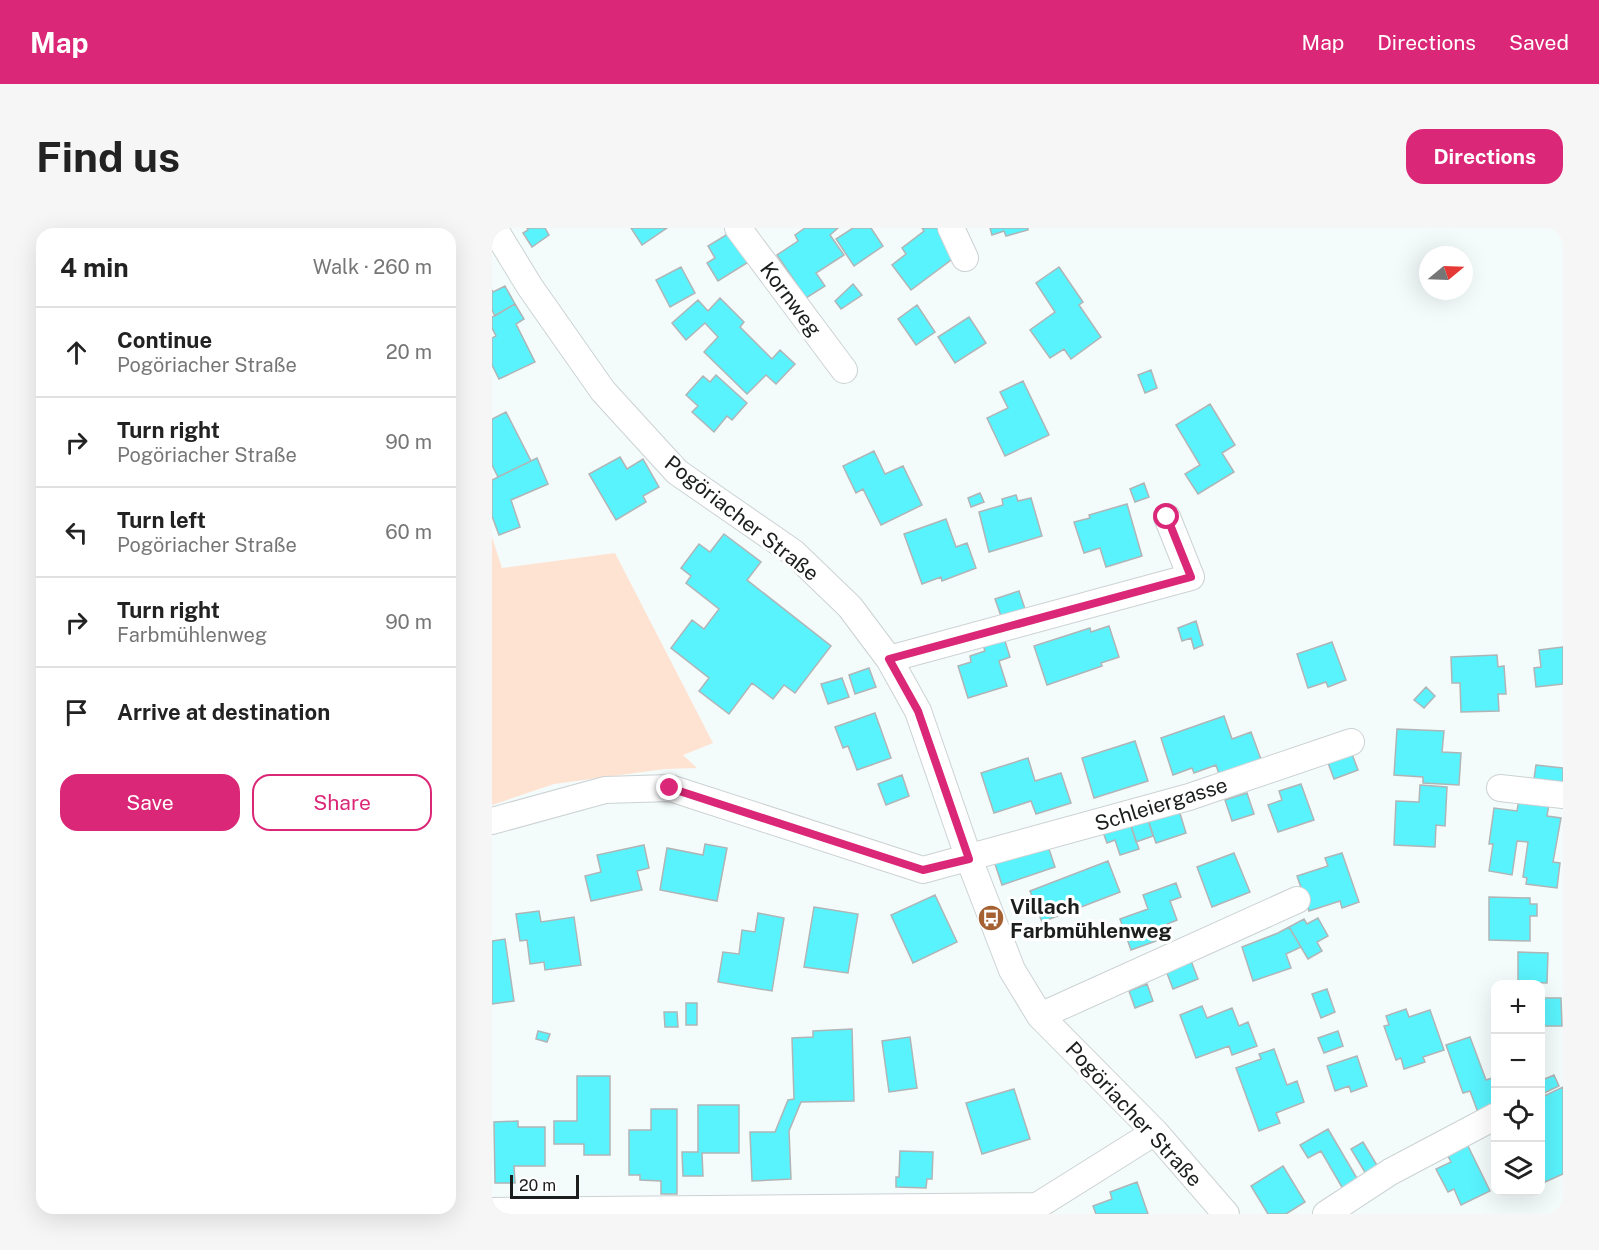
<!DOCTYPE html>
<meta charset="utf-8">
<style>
:root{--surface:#fff;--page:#f6f6f6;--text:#222;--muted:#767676;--line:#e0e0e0;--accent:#db2777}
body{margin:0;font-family:"Public Sans",sans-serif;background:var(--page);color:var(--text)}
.controls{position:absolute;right:18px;bottom:18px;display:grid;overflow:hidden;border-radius:12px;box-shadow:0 6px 24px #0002}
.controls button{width:54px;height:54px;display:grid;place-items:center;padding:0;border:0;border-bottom:2px solid var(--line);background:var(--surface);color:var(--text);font:30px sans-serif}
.compass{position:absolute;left:927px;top:18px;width:54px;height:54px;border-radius:50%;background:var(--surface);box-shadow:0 6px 24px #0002;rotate:71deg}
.scale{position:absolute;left:18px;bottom:15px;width:69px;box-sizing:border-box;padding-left:6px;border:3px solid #1c1e1e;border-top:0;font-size:16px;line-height:21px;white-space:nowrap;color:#1c1e1e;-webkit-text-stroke:4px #fff;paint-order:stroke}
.stop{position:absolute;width:18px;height:18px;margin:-14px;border:4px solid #db2777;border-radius:50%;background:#fff}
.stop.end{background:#db2777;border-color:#fff;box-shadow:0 2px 6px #0008}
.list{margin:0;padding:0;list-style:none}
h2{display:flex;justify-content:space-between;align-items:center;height:78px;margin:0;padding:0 24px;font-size:26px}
h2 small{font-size:20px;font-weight:400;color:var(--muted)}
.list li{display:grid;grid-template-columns:39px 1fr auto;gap:18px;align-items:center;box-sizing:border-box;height:90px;padding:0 24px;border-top:2px solid var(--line)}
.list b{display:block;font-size:22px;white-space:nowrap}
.list p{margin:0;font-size:20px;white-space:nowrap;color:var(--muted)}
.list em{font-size:20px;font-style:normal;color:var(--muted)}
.actions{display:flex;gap:12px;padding:18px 24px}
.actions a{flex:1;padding:14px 0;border:2px solid var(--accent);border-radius:18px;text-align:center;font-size:21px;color:var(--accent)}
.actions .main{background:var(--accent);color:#fff}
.icon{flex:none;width:33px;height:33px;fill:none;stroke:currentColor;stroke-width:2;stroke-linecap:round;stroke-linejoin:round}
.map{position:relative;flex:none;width:1071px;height:986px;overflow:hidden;border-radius:18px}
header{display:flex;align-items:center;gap:36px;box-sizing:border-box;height:84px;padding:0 30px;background:var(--accent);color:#fff}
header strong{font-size:28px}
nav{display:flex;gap:33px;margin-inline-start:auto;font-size:21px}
.intro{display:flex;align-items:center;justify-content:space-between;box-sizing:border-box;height:144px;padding:0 36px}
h1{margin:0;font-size:42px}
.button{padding:15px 27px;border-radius:18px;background:var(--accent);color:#fff;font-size:21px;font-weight:700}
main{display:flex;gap:36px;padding:0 36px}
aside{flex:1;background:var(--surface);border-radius:18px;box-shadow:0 6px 24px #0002}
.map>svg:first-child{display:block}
.green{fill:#ffe3d2}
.building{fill:#59f3fd;stroke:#afb5b6;stroke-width:1.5}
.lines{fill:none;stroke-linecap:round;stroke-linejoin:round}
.minor-casing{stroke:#ccd2d3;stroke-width:28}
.minor{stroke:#fff;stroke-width:26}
.route{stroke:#db2777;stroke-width:8}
.labels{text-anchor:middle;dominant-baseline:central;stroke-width:6;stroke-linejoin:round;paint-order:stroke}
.street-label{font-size:21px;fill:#1c1e1e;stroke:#fff}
.poi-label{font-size:21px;font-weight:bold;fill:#1c1e1e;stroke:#fff;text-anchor:start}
</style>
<header>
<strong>Map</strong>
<nav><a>Map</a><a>Directions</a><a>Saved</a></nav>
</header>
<div class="intro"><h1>Find us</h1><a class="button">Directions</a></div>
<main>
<aside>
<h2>4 min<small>Walk · 260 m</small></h2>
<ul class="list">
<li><svg class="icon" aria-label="ahead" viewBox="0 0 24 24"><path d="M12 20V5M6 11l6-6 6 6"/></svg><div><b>Continue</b><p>Pogöriacher Straße</p></div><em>20 m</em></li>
<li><svg class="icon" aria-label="right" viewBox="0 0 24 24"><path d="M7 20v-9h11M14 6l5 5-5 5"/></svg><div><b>Turn right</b><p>Pogöriacher Straße</p></div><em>90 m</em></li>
<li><svg class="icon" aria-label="left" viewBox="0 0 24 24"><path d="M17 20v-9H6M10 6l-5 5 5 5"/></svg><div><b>Turn left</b><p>Pogöriacher Straße</p></div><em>60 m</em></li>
<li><svg class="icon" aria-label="right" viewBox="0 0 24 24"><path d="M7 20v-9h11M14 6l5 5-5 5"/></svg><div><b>Turn right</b><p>Farbmühlenweg</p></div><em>90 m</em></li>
<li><svg class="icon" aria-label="arrive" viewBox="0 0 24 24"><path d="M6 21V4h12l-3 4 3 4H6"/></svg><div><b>Arrive at destination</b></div></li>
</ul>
<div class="actions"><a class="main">Save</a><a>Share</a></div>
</aside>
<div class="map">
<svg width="1071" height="986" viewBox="0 0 1071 986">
<rect width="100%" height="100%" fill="#f4fbfb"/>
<path class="green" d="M0,309L10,340L123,325L221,515L191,527L205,540L173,541L62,556L0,577Z"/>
<path class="building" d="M35,0H53L57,7L40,19L31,5L36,2Z
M139,0H175L150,17Z
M313,0H346L338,7L352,27L324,45L333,58L314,70L285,27L306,13L303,7Z
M361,0H379L391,18L362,38L344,11Z
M430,0H450L457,10L451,14L463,29L419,62L400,37L414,26L410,20L432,3Z
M498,0H536V2L514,8L512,3L500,7Z
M239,4L258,33L226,53L215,35L223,30L216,18Z
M189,39L203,65L178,79L164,52Z
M567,39L591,74L587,77L609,109L579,131L572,121L558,130L538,102L563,84L544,55Z
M361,56L370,67L349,81L343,73Z
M13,58L23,76L3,88L0,82V62L1,64Z
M228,70L252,94L248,99L280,131L288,122L303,136L284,156L274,147L255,166L212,124L226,109L213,95L194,112L180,95L206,72L216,83Z
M23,76L32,91L24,96L43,134L7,151L0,137V110L4,108L0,100V89Z
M425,77L443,104L424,117L406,91Z
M477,89L494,115L463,135L446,109Z
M659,142L665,160L653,165L646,147Z
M224,147L255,175L240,192L235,188L222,204L200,184L206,178L194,167L211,148L218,154Z
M531,153L557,207L513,228L495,190L516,180L508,164Z
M718,176L743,217L730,225L742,244L706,266L693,246L708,237L684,197Z
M14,184L39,233L6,249L0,237V191Z
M382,223L393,246L411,238L430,277L389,297L371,261L364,265L351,238Z
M128,229L135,241L151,231L167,259L151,268L154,274L124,292L97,246Z
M45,230L56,256L19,272L28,299L7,307L0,288V252Z
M652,255L657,269L643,274L638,261Z
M488,265L492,274L479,279L476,270Z
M524,267L526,273L539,270L550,308L497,324L487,284L511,277L510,271Z
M635,276L650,328L614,339L608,320L592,325L582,294L598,290L597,287Z
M454,291L464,319L475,315L484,340L450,353L449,349L430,356L412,306Z
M232,306L269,334L255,352L339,418L303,465L292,457L281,471L260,455L237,486L207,463L217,450L179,420L200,392L212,401L227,381L194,355L199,348L189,340L207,316L218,324Z
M527,363L533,381L509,388L503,371Z
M704,393L711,417L702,421L699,410L690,413L686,400Z
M617,398L627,429L609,435L610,438L555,457L542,418L598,400L599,404Z
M512,410L518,429L507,433L515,458L476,470L466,438L479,434L478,428L493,423L491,417Z
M840,414L854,452L836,459L834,454L816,460L805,426Z
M1071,419V456L1044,459L1042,440L1049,439L1047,422Z
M1005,427L1006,439L1012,438L1014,466H1006L1007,483L969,484L968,455H960L959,429Z
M377,440L384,459L363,466L357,447Z
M350,450L357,469L336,476L329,456Z
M934,459L943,468L932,480L922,472Z
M383,485L399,530L365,542L356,518L351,520L343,499Z
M732,488L740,511L759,504L771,537L729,552L724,537L702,545L700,540L681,547L669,510Z
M905,501L952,503L950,524L969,525L967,557L931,555V549L902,547Z
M643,513L656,553L602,570L590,530Z
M860,526L866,542L842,551L836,535Z
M536,530L543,553L569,545L579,575L544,586L539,573L502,585L489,545Z
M1044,537L1071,540V561L1041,557Z
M410,547L417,568L394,577L386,556Z
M809,556L822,592L786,604L776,577L790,572L787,563Z
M928,557L955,559L953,598L944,597L943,619L902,617L904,573L927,574Z
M755,565L762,586L740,593L733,572Z
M1027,571L1057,576L1055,588L1069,590L1061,634L1068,635L1065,660L1034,656L1035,650L1031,649L1036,614L1025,613L1020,647L997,643L1001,616H997L1002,580L1025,583Z
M686,579L694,605L664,615L655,589Z
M655,589L661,608L644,614L638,595Z
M638,595L647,621L628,627L623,612L615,615L611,604Z
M555,615L563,639L510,657L502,633Z
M213,616L235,620L225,673L168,662L175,620L211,627Z
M152,617L157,640L145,643L150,662L99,673L93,648L109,644L105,627Z
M742,625L758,664L720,679L705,639Z
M850,625L867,674L850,680L848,673L817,683L805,648L836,638L833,630Z
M616,633L628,664L550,694L538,663Z
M684,655L689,669L678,673L685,692L671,698L675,709L639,722L628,691L656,681L651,667Z
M443,667L465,714L421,735L399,687Z
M997,669L1038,670V676H1045V688H1038V713L997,712Z
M322,679L366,686L356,745L312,739Z
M47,683L49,694L82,689L89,737L53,742L52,734L38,736L35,712L28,713L24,686Z
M266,685L292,690L280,763L226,754L231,724L247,726L250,702L263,704Z
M826,690L836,708L825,714L830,723L816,731L797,699L812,691L815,696Z
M797,699L809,719L794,726L799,740L761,753L750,719L786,705Z
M13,711L22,773L0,776V713Z
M1026,724L1056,725L1055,755L1026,754Z
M698,730L706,751L681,761L673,740Z
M655,756L661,773L643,780L637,763Z
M835,761L843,784L829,790L820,766Z
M1048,770H1069L1070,798H1051V792H1048Z
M194,775H205V797H194Z
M710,778L715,790L740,780L747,798L756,794L765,818L740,827L737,818L704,830L688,787Z
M914,781L917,789L938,782L952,822L931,829L933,834L912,841L909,830L904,832L892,798L897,797L894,788Z
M172,784H185L186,799H173Z
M360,801L362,873L309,874L297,903L299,951L260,953L258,904H283L296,872L302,871L300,810L321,809V803Z
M46,803L58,806L55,814L44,811Z
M846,803L851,818L832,825L826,810Z
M418,809L425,860L397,864L390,813Z
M978,809L994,852L1000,850L1004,861V881L987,887L978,863L971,865L954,817Z
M782,821L795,857L805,853L812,874L784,885L788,895L767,903L744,840L769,831L767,826Z
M865,828L875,858L859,864L857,858L843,863L835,838Z
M1062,847L1067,858L1048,867V853Z
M85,848H118V927H92V916H62V893H85Z
M1071,859V946L1053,954L1048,945V870Z
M522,861L538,911L490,926L474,875Z
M206,877H247V925H210L211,948H191L190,924H206Z
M159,881H185V966H169V953L148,952V947H137V902H159Z
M26,893V899H53V938H22L23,955H3L2,894Z
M836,901L866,952L851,961L829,923L816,930L808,917Z
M871,914L886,939L874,946L859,921Z
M975,916L998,963L969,977L962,961L956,964L944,941L959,934L955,926Z
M408,923L441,924L440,951H435L434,960L404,959V949H407Z
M791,938L813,974L794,986H776L759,958Z
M645,954L656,986H604L601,978L620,971L618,964Z"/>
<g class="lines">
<defs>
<path id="minor" d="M2,0L38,59L111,163L185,244L302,325L358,379L397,431L426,483L477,631L520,742L548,788L663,904L734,986
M246,0L352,142
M459,0L473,30
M397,431L699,349L675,289
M1008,560L1071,567
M0,593L113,562L178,560L431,642L697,569L859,514
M548,788L805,672
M0,983L545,978L663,904
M834,986L898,944L1004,888"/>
</defs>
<use href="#minor" class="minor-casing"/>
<use href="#minor" class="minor"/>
</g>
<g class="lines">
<path class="route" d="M178,560L431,642L477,631L426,483L397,431L699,349L675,289"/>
</g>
<defs>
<symbol id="bus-disc" viewBox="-11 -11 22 22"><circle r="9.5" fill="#a56131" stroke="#fff"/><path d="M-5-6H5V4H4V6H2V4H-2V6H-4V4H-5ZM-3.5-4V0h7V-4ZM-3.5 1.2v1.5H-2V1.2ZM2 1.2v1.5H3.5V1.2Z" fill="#fff"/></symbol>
</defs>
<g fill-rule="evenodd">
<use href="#bus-disc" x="484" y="675" width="30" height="30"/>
</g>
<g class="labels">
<g class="street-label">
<text transform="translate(299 71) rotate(53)">Kornweg</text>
<text transform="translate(250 290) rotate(38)">Pogöriacher Straße</text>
<text transform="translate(669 576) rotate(-17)">Schleiergasse</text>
<text transform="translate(642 886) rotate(47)">Pogöriacher Straße</text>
</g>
<g class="poi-label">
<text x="518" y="678">Villach<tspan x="518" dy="24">Farbmühlenweg</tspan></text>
</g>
</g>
</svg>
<div class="controls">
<button>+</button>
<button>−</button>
<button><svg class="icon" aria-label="locate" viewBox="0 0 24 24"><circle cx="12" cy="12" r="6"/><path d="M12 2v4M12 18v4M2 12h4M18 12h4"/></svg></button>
<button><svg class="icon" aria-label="layers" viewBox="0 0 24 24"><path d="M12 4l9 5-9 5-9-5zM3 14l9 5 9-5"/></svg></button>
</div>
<svg class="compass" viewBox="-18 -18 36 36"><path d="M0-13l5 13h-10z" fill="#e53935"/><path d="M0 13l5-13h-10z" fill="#767676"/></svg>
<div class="scale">20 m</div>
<div class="stop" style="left:675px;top:289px"></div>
<div class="stop end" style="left:178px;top:560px"></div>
</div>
</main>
